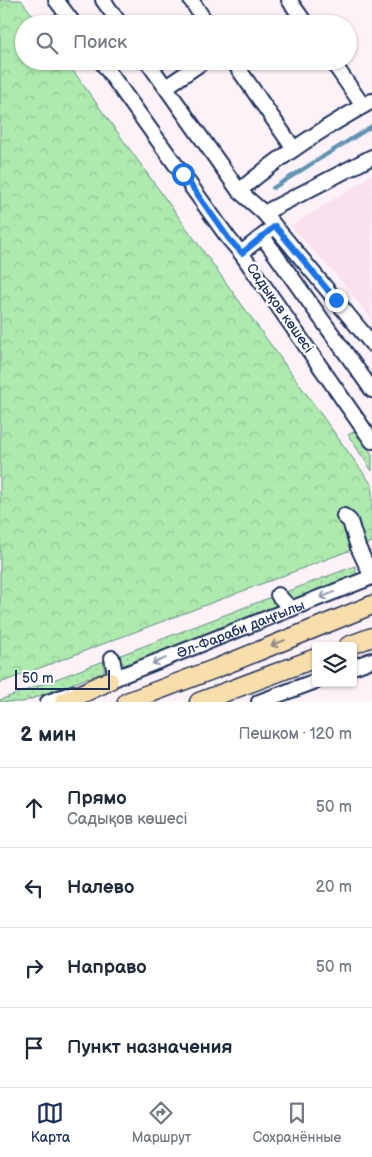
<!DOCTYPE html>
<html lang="ru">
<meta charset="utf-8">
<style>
:root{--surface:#fff;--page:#f2f2f3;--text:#1f2937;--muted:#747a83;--line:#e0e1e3;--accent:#1b2f5e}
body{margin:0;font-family:"Balsamiq Sans",sans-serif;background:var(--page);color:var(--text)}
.controls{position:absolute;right:15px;bottom:15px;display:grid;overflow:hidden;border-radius:5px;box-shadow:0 1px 4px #0004}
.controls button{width:45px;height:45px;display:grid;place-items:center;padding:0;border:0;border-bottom:1px solid var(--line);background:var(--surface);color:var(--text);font:25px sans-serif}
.scale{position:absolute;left:15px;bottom:12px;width:95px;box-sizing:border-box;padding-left:5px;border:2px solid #1b2f5e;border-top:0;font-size:14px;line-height:18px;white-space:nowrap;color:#1b2f5e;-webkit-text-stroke:4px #fff;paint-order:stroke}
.stop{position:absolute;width:15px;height:15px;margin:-11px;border:4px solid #1a73e8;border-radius:50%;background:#fff}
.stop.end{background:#1a73e8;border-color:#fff;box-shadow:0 1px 5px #0008}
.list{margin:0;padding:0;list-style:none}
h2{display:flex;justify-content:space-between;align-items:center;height:65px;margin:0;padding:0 20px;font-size:21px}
h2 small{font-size:16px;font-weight:400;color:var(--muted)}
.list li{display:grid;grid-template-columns:32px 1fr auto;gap:15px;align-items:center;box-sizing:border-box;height:80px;padding:0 20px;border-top:1px solid var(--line)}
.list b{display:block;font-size:19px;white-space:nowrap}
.list p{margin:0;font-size:16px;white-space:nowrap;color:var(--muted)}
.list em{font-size:16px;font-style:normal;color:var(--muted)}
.icon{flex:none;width:28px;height:28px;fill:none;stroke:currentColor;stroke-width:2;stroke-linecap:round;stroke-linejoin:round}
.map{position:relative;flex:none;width:372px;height:702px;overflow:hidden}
.search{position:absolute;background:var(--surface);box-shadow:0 1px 4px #0004;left:15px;right:15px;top:15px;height:55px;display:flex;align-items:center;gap:12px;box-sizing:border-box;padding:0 18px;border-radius:28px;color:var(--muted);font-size:19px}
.sheet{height:385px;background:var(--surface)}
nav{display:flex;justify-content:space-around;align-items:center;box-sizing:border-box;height:70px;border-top:1px solid var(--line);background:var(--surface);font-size:14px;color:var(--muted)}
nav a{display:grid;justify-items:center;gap:2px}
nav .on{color:var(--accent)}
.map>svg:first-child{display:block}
.built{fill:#f9e2ed}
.grass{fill:url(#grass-dots);stroke:#648c86}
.park{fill:url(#park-crowns);stroke:#648c86}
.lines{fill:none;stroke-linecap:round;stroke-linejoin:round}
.stream{stroke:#5f94b3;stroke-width:4}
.minor-casing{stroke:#1b2f5e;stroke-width:18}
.major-casing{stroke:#1b2f5e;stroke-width:21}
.minor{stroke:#fff;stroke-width:14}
.major{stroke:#f8deab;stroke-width:18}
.oneway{stroke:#8d97ae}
.oneway2{stroke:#8a8684}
.route{stroke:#1a73e8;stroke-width:6}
.labels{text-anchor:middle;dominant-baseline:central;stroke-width:5;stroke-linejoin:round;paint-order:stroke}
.street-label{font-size:14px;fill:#1b2f5e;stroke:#fff}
</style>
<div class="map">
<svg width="372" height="702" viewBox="0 0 372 702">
<defs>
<pattern id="grass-dots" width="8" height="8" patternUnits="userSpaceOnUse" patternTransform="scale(1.25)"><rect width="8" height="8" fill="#aee9ae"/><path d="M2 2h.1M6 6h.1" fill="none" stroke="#95c898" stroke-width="1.8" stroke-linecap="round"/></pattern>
<pattern id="park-crowns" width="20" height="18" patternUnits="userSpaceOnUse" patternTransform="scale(1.25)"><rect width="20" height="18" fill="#aee9ae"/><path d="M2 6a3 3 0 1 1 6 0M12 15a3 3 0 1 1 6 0" fill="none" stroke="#95c898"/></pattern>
</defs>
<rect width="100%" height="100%" fill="#fcf2f7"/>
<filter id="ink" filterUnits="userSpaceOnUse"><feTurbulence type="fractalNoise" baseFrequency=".02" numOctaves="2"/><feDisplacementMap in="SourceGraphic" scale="10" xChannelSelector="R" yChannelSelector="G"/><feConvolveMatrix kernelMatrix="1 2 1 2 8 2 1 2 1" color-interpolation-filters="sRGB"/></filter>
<g filter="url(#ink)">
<path class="built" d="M372,175V320L339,278L291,226Z"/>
<path class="grass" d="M355,431L372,454V471L348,435Z
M355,566L357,575L292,601L283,593Z
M274,596L280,604L121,667L118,656Z
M104,661V672L23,702H0V700Z"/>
<path class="park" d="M0,0H21L39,24H24V61H66L372,485V542L0,683Z"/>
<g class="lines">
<path class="stream" d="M273,188L372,126"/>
<defs>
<g id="minor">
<path d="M56,0L74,24"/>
<path d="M103,0L120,24"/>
<path d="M191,0L207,24"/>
<path d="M289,0L306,24"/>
<path d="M101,61L229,239L241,253L372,441"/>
<path d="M147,61L239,191L264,213L372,344"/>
<path d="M233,61L294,149"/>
<path d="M332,61L363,106"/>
<path d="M166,87L204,61"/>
<path d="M239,191C280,156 325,127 372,101"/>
<path d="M264,213L372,157"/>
<path d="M263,237L372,390"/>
<path d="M241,253L269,231"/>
<path d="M344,516L350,521L358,547L372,577"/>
<path d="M278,595L291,609"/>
<path d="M112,658L116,678"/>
<path d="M353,667L372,660"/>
<path id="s1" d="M100,684L372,577"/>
<path d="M48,702L73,693"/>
<path d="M259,702L316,681"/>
</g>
<path id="major" d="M348,646L372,637
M64,702L109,681
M127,702L217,668L372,605
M199,702L316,658"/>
</defs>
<use href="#minor" class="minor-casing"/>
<use href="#major" class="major-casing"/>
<use href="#minor" class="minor"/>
<use href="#major" class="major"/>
</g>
<defs><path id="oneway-shaft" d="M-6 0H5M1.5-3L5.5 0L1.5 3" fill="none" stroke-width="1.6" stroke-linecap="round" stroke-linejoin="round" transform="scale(1.25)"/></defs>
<g class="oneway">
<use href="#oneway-shaft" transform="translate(327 595) rotate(158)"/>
<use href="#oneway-shaft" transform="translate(159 661) rotate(158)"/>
</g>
<use class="oneway2" href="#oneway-shaft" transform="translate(278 643) rotate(158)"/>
</g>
<g class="lines" filter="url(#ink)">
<path class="route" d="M183,174L229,239L242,253L275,226L336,300"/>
</g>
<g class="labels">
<g class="street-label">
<text transform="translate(280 308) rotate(55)">Садықов көшесі</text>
<text stroke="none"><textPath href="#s1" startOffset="151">Әл-Фараби даңғылы</textPath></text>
</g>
</g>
</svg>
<div class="controls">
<button><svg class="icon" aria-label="layers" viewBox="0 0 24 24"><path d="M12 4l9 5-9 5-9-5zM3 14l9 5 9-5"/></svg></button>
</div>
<div class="scale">50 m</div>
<div class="stop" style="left:183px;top:174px"></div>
<div class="stop end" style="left:336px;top:300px"></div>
<div class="search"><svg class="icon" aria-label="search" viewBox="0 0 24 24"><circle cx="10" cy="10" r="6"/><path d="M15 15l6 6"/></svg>Поиск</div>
</div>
<section class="sheet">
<h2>2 мин<small>Пешком · 120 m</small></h2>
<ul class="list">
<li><svg class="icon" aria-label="ahead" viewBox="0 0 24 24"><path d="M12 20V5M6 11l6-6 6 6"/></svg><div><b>Прямо</b><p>Садықов көшесі</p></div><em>50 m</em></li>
<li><svg class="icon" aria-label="left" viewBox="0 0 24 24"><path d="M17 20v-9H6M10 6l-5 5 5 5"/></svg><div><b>Налево</b></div><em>20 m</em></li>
<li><svg class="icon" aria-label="right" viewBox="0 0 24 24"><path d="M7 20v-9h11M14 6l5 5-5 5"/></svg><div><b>Направо</b></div><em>50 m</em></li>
<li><svg class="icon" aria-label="arrive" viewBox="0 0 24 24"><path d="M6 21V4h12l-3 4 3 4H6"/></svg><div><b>Пункт назначения</b></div></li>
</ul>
</section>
<nav>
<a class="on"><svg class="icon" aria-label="map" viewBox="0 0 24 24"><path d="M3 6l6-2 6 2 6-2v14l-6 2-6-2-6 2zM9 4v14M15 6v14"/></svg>Карта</a>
<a><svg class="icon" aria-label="directions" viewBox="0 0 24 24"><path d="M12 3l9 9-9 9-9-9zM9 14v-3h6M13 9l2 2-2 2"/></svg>Маршрут</a>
<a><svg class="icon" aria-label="saved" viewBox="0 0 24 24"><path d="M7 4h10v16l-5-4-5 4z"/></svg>Сохранённые</a>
</nav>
